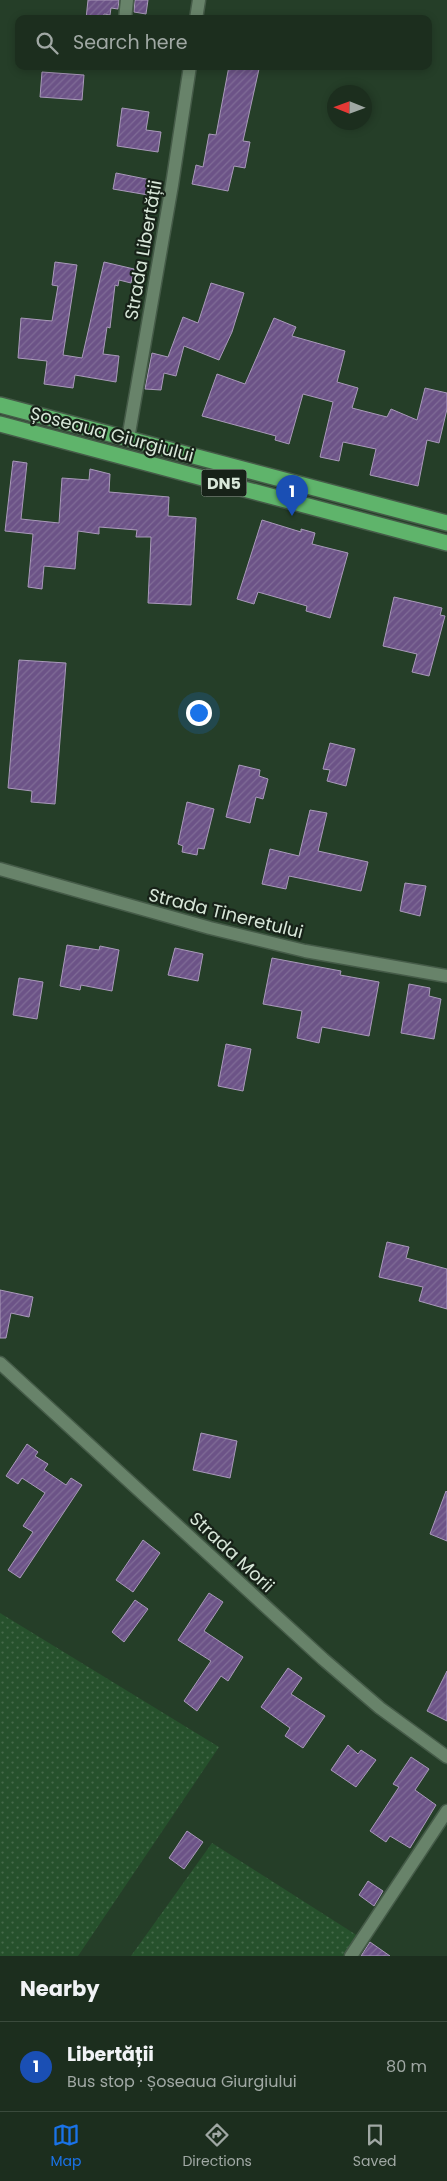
<!DOCTYPE html>
<meta charset="utf-8">
<style>
:root{--surface:#1c2e1e;--page:#253627;--text:#f1f3f6;--muted:#a0a8a4;--line:#3a4a3c;--accent:#1a73e8}
body{margin:0;font-family:Poppins,sans-serif;background:var(--page);color:var(--text)}
.compass{position:absolute;left:327px;top:85px;width:45px;height:45px;border-radius:50%;background:var(--surface);box-shadow:0 2px 8px #0003;rotate:271deg}
.you{position:absolute;left:198px;top:712px;width:18px;height:18px;margin:-12px;border:4px solid #fff;border-radius:50%;background:#1a73e8;box-shadow:0 0 0 8px #1a73e833}
.badge{display:grid;place-items:center;width:32px;height:32px;border-radius:50%;background:var(--accent);color:#fff;font-size:16px;font-weight:700}
.pin{position:absolute;translate:-50% -41px;filter:drop-shadow(0 1px 2px #0008)}
.pin::after{content:'';position:absolute;top:26px;width:18px;height:15px;background:inherit;clip-path:polygon(0 0,100% 0,50% 100%)}
.list{margin:0;padding:0;list-style:none}
h2{display:flex;justify-content:space-between;align-items:center;height:65px;margin:0;padding:0 20px;font-size:21px}
h2 small{font-size:16px;font-weight:400;color:var(--muted)}
.list li{display:grid;grid-template-columns:32px 1fr auto;gap:15px;align-items:center;box-sizing:border-box;height:90px;padding:0 20px;border-top:1px solid var(--line)}
.list b{display:block;font-size:19px;white-space:nowrap}
.list p{margin:0;font-size:16px;white-space:nowrap;color:var(--muted)}
.list em{font-size:16px;font-style:normal;color:var(--muted)}
.icon{flex:none;width:28px;height:28px;fill:none;stroke:currentColor;stroke-width:2;stroke-linecap:round;stroke-linejoin:round}
.map{position:relative;flex:none;width:447px;height:1956px;overflow:hidden}
.search{position:absolute;background:var(--surface);box-shadow:0 2px 8px #0003;left:15px;right:15px;top:15px;height:55px;display:flex;align-items:center;gap:12px;box-sizing:border-box;padding:0 18px;border-radius:10px;color:var(--muted);font-size:19px}
.sheet{height:155px;background:var(--surface)}
nav{display:flex;justify-content:space-around;align-items:center;box-sizing:border-box;height:70px;border-top:1px solid var(--line);background:var(--surface);font-size:14px;color:var(--muted)}
nav a{display:grid;justify-items:center;gap:2px}
nav .on{color:var(--accent)}
.map>svg:first-child{display:block}
.garden{fill:url(#garden-dots)}
.building{fill:url(#building-hatch);stroke:#a99aba}
.lines{fill:none;stroke-linecap:round;stroke-linejoin:round}
.minor-casing{stroke:#455b48;stroke-width:15}
.highway-casing{stroke:#455b48;stroke-width:18}
.minor{stroke:#68836a;stroke-width:12}
.highway{stroke:#5fb46b;stroke-width:15}
.labels{text-anchor:middle;dominant-baseline:central;stroke-width:4.5;stroke-linejoin:round;paint-order:stroke}
.shield{fill:#172218;stroke:#9eac9f;stroke-width:1}
.shield-label{font-size:16px;font-weight:bold;fill:#d8e7d9}
.street-label{font-size:18px;fill:#d8e7d9;stroke:#172218}
</style>
<div class="map">
<svg width="447" height="1956" viewBox="0 0 447 1956">
<defs>
<pattern id="garden-dots" width="8" height="8" patternUnits="userSpaceOnUse" patternTransform="scale(1.25)"><rect width="8" height="8" fill="#26512c"/><path d="M2 2h.1M6 6h.1" fill="none" stroke="#456a4a" stroke-width="1.8" stroke-linecap="round"/></pattern>
<pattern id="building-hatch" width="6" height="6" patternUnits="userSpaceOnUse" patternTransform="scale(1.25)"><rect width="6" height="6" fill="#6c5387"/><path d="M-1 1l2-2M0 6l6-6M5 7l2-2" fill="none" stroke="#806c97"/></pattern>
</defs>
<rect width="100%" height="100%" fill="#253e28"/>
<path class="garden" d="M0,1613L219,1747L78,1956H0Z
M212,1843L358,1936L345,1956H131Z"/>
<path class="building" d="M88,0H119L118,9L111,8L110,15L104,14L103,19H86Z
M135,0H148L146,14L134,12Z
M229,66H245L259,69L243,141L250,142L245,168L234,166L228,191L192,184L196,165L203,167L209,134L216,135Z
M42,72L84,75L82,100L40,97Z
M122,108L149,112L146,130L161,132L158,152L117,146Z
M116,173L151,180L148,195L113,189Z
M55,262L77,265L63,355L82,358L104,262L134,269L131,283L119,280L118,286L115,285L110,328L107,327L103,354L119,356L116,382L75,375L73,388L44,384L47,361L18,358L21,318L52,321L58,286L52,285Z
M211,283L244,293L232,332L219,360L184,346L176,376L164,373L161,390L145,389L152,353L168,357L183,317L198,323Z
M274,318L296,327L292,336L345,351L337,382L358,388L352,408L387,417L391,409L417,420L425,388L447,393V409L439,443L427,440L418,486L370,475L376,449L343,442L339,461L320,457L333,402L303,394L289,444L275,440L276,436L202,416L217,374L245,384Z
M13,461L27,463L21,519L59,523L62,478L89,480L90,469L110,474L109,492L169,497L168,516L196,518L191,605L148,603L151,537H136L137,530L99,527V534L78,531L75,569L44,566L42,589L28,587L33,534L5,531Z
M262,520L301,532V529L315,533L312,544L348,553L330,618L306,611L307,606L258,592L254,604L237,599Z
M394,597L442,608L440,615L445,616L429,676L412,672L417,654L383,646Z
M19,660L66,663L55,804L31,802L32,791L8,788Z
M330,743L355,749L346,786L327,781L330,770L323,769Z
M239,765L260,770L259,776L268,779L263,799L256,797L250,823L226,817Z
M187,802L214,809L204,849L198,848L197,855L182,852L183,846L178,844Z
M310,810L327,813L318,851L368,862L361,891L289,876L286,889L262,884L270,849L299,856Z
M405,883L426,886L420,916L400,911Z
M67,945L99,950L100,946L119,950L112,991L81,985L80,990L60,986Z
M175,948L203,954L198,981L168,975Z
M272,958L341,971L340,975L379,982L369,1036L322,1027L319,1043L297,1038L302,1011L263,1004Z
M19,978L43,982L37,1019L13,1015Z
M409,984L430,988L429,996L441,999L434,1039L401,1033Z
M226,1044L251,1049L243,1091L218,1086Z
M387,1242L409,1247L406,1258L447,1269V1309L419,1301L423,1287L379,1277Z
M0,1290L33,1297L29,1317L11,1313L6,1338H0Z
M201,1433L237,1441L230,1478L193,1470Z
M27,1444L38,1452L35,1456L48,1464L44,1470L66,1485L71,1478L82,1485L20,1578L8,1570L33,1532L23,1526L45,1493L22,1478L18,1484L6,1476Z
M446,1491L447,1492V1541L430,1534Z
M143,1540L160,1553L133,1592L116,1580Z
M209,1593L223,1602L204,1631L243,1657L228,1681L221,1676L197,1711L184,1701L211,1661L178,1640Z
M135,1600L148,1609L124,1642L112,1632Z
M288,1668L302,1678L291,1694L325,1716L303,1748L285,1736L290,1728L261,1707Z
M447,1671V1721L427,1711Z
M348,1745L358,1754L361,1750L376,1760L356,1787L331,1770Z
M411,1757L429,1769L415,1790L436,1805L410,1848L390,1836L386,1842L370,1831L399,1787L393,1784Z
M187,1831L203,1842L184,1869L169,1858Z
M368,1881L383,1891L374,1906L359,1895Z
M370,1942L390,1956H361Z"/>
<g class="lines">
<defs>
<path id="minor" d="M125,19L127,0
M196,19L199,0
M128,439L172,185L190,66
M0,869L210,928L305,951L447,976
M0,1363L323,1659L380,1708L447,1757
M351,1956L447,1811"/>
<path id="highway" d="M0,405L447,523
M0,424L447,543"/>
</defs>
<use href="#minor" class="minor-casing"/>
<use href="#highway" class="highway-casing"/>
<use href="#minor" class="minor"/>
<use href="#highway" class="highway"/>
</g>
<g class="labels">
<rect class="shield" x="201.5" y="469.5" width="45" height="27" rx="4"/>
<g class="shield-label">
<text x="224" y="483">DN5</text>
</g>
<g class="street-label">
<text transform="translate(143 250) rotate(-80)">Strada Libertății</text>
<text transform="translate(112 434) rotate(15)">Șoseaua Giurgiului</text>
<text transform="translate(226 913) rotate(14)">Strada Tineretului</text>
<text transform="translate(232 1552) rotate(43)">Strada Morii</text>
</g>
</g>
</svg>
<svg class="compass" viewBox="-18 -18 36 36"><path d="M0-13l5 13h-10z" fill="#e53935"/><path d="M0 13l5-13h-10z" fill="#a0a8a4"/></svg>
<div class="you"></div>
<div class="pin badge" style="left:292px;top:516px;background:#1a4fb4">1</div>
<div class="search"><svg class="icon" aria-label="search" viewBox="0 0 24 24"><circle cx="10" cy="10" r="6"/><path d="M15 15l6 6"/></svg>Search here</div>
</div>
<section class="sheet">
<h2>Nearby<small></small></h2>
<ul class="list">
<li><span class="badge" style="background:#1a4fb4">1</span><div><b>Libertății</b><p>Bus stop · Șoseaua Giurgiului</p></div><em>80 m</em></li>
</ul>
</section>
<nav>
<a class="on"><svg class="icon" aria-label="map" viewBox="0 0 24 24"><path d="M3 6l6-2 6 2 6-2v14l-6 2-6-2-6 2zM9 4v14M15 6v14"/></svg>Map</a>
<a><svg class="icon" aria-label="directions" viewBox="0 0 24 24"><path d="M12 3l9 9-9 9-9-9zM9 14v-3h6M13 9l2 2-2 2"/></svg>Directions</a>
<a><svg class="icon" aria-label="saved" viewBox="0 0 24 24"><path d="M7 4h10v16l-5-4-5 4z"/></svg>Saved</a>
</nav>
